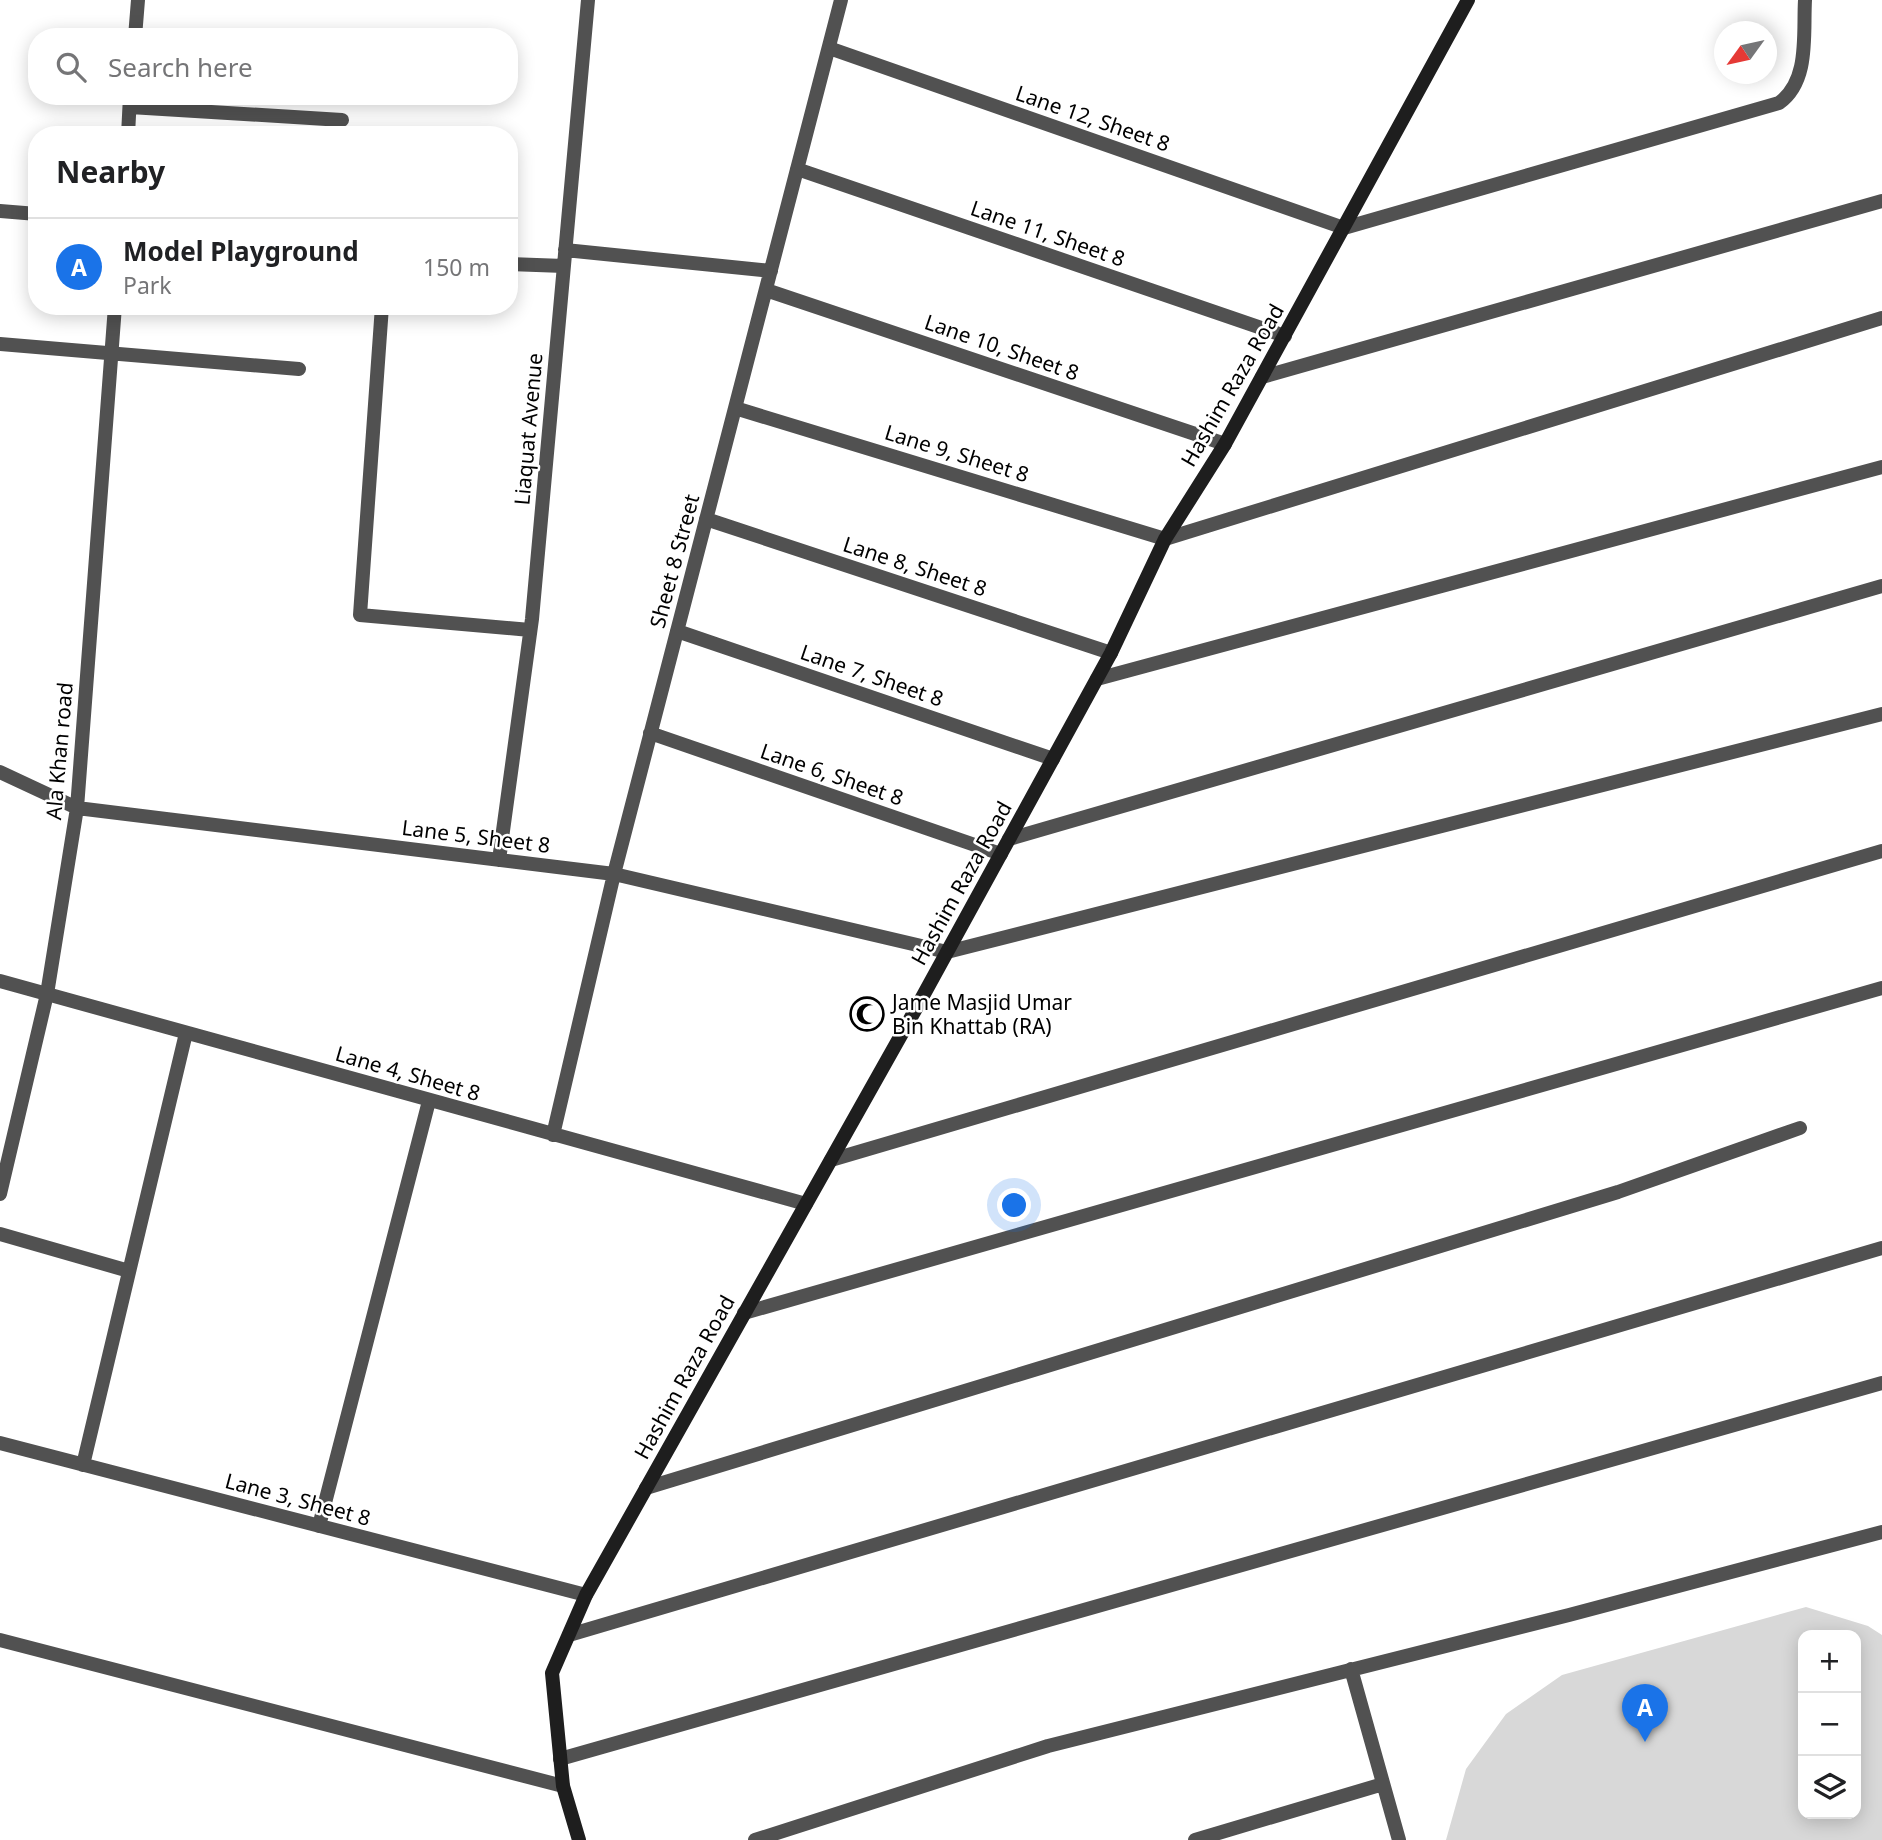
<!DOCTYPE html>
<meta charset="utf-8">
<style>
:root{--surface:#fff;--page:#f2f2f2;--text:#202124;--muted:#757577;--line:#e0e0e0;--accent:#1a73e8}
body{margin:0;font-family:"Noto Sans",sans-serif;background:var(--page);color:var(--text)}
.controls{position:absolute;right:21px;bottom:21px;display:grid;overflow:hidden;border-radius:14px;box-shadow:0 4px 18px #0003}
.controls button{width:63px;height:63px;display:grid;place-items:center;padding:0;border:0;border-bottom:2px solid var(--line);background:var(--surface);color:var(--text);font:35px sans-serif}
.compass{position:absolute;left:1714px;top:21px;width:63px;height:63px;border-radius:50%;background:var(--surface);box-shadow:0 4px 18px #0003;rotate:237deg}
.you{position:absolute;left:1015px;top:1206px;width:24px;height:24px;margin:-18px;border:5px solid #fff;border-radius:50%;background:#1a73e8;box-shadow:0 0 0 10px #1a73e833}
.badge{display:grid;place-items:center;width:46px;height:46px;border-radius:50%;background:var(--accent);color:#fff;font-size:23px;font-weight:700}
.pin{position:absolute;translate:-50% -58px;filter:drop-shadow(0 2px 4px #0008)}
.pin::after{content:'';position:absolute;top:37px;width:24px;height:21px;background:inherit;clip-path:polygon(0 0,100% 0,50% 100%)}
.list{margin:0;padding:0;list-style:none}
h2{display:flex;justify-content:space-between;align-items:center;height:91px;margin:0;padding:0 28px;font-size:30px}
h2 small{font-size:23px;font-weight:400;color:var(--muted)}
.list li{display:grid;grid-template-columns:46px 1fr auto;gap:21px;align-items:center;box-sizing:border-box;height:98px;padding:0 28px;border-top:2px solid var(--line)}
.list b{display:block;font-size:26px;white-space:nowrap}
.list p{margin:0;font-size:23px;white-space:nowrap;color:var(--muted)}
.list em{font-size:23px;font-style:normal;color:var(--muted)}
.icon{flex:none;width:38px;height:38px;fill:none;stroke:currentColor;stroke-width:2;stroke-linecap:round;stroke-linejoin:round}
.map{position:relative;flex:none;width:1882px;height:1840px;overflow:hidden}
.search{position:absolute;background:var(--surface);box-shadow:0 4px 18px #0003;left:28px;top:28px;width:490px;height:77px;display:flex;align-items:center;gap:18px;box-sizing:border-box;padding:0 24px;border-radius:28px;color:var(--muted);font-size:26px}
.panel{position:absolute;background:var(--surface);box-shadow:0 4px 18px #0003;left:28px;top:126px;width:490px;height:189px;border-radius:28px}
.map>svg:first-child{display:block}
.green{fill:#d8d8d8;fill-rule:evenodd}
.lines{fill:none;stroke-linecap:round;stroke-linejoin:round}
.street{stroke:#515151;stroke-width:14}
.secondary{stroke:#1e1e1e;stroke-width:14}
.labels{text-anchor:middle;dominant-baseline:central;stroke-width:5;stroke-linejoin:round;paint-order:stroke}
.street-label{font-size:21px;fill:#000;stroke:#fff}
.poi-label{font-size:21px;fill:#000;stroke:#fff;text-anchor:start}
</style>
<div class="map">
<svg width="1882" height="1840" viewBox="0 0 1882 1840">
<rect width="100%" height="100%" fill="#fff"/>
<path class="green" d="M1806,1607L1868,1626L1882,1635V1840H1446L1466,1769L1506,1714L1562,1675ZM1803,1635H1856V1814H1803Z"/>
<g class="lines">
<path class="street" d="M135,37L138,0
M829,48L1344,228L1779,103C1810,81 1803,34 1805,0
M130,107L342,120
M128,135L130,96
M797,169L1285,336
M0,211L37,214
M565,250L771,271
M509,264L564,266
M766,290L1225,444
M382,306L360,615L530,630
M0,344L299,369
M1262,377L1882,201
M735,408L1165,539L1882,318
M706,519L1111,653
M677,631L1053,759
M1097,679L1882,467
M650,733L1001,854
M0,772L77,808L614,874L947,952L1882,714
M1009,839L1882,586
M499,860L532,619L588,0
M0,981L806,1204
M553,1135L614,874L841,0
M831,1160L1882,851
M0,1194L47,994L77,808L115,306
M0,1234L129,1271
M744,1313L1882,988
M0,1443L586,1595
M83,1465L186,1033
M646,1488L1618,1192L1800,1128
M319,1526L429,1101
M569,1635L1882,1248
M0,1640L563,1786
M1351,1669L1399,1840
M560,1759L1882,1383
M755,1840L1048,1746L1569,1615L1882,1532
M1195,1840L1383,1784"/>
<path class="secondary" d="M579,1840L563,1786L552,1673L586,1595L918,1005L1111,653L1165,539L1225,444L1468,0"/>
</g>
<defs>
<symbol id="mosque-ring" viewBox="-11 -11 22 22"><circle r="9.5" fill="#fff" stroke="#000" stroke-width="1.5"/><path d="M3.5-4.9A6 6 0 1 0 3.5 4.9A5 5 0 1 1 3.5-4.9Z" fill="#000"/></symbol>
</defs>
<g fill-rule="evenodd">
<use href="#mosque-ring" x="848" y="995" width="38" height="38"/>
</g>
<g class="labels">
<g class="street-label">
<text transform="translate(1093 118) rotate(19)">Lane 12, Sheet 8</text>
<text transform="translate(1048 233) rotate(19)">Lane 11, Sheet 8</text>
<text transform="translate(1002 347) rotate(19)">Lane 10, Sheet 8</text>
<text transform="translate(1232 385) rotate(-60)">Hashim Raza Road</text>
<text transform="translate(528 429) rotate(-85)">Liaquat Avenue</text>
<text transform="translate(957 453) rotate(17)">Lane 9, Sheet 8</text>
<text transform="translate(674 561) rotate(-75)">Sheet 8 Street</text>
<text transform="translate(915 566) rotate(18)">Lane 8, Sheet 8</text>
<text transform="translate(872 675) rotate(19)">Lane 7, Sheet 8</text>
<text transform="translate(59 751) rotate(-85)">Ala Khan road</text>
<text transform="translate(832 774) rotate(19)">Lane 6, Sheet 8</text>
<text transform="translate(476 836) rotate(7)">Lane 5, Sheet 8</text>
<text transform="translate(961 883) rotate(-61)">Hashim Raza Road</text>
<text transform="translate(408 1073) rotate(16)">Lane 4, Sheet 8</text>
<text transform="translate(684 1377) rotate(-61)">Hashim Raza Road</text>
<text transform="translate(298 1499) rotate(15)">Lane 3, Sheet 8</text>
</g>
<g class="poi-label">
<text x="892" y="1002">Jame Masjid Umar<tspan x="892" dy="24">Bin Khattab (RA)</tspan></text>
</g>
</g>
</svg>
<div class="controls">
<button>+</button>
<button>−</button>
<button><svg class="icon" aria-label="layers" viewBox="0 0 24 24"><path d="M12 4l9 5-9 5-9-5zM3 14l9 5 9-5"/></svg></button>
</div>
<svg class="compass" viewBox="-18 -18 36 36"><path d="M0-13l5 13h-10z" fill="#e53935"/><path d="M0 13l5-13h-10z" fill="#757577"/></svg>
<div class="you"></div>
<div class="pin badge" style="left:1645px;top:1742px">A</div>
<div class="search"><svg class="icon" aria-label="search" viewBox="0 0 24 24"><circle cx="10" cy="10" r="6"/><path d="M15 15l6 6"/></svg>Search here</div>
<section class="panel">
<h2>Nearby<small></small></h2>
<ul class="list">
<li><span class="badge">A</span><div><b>Model Playground</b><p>Park</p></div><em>150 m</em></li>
</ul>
</section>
</div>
